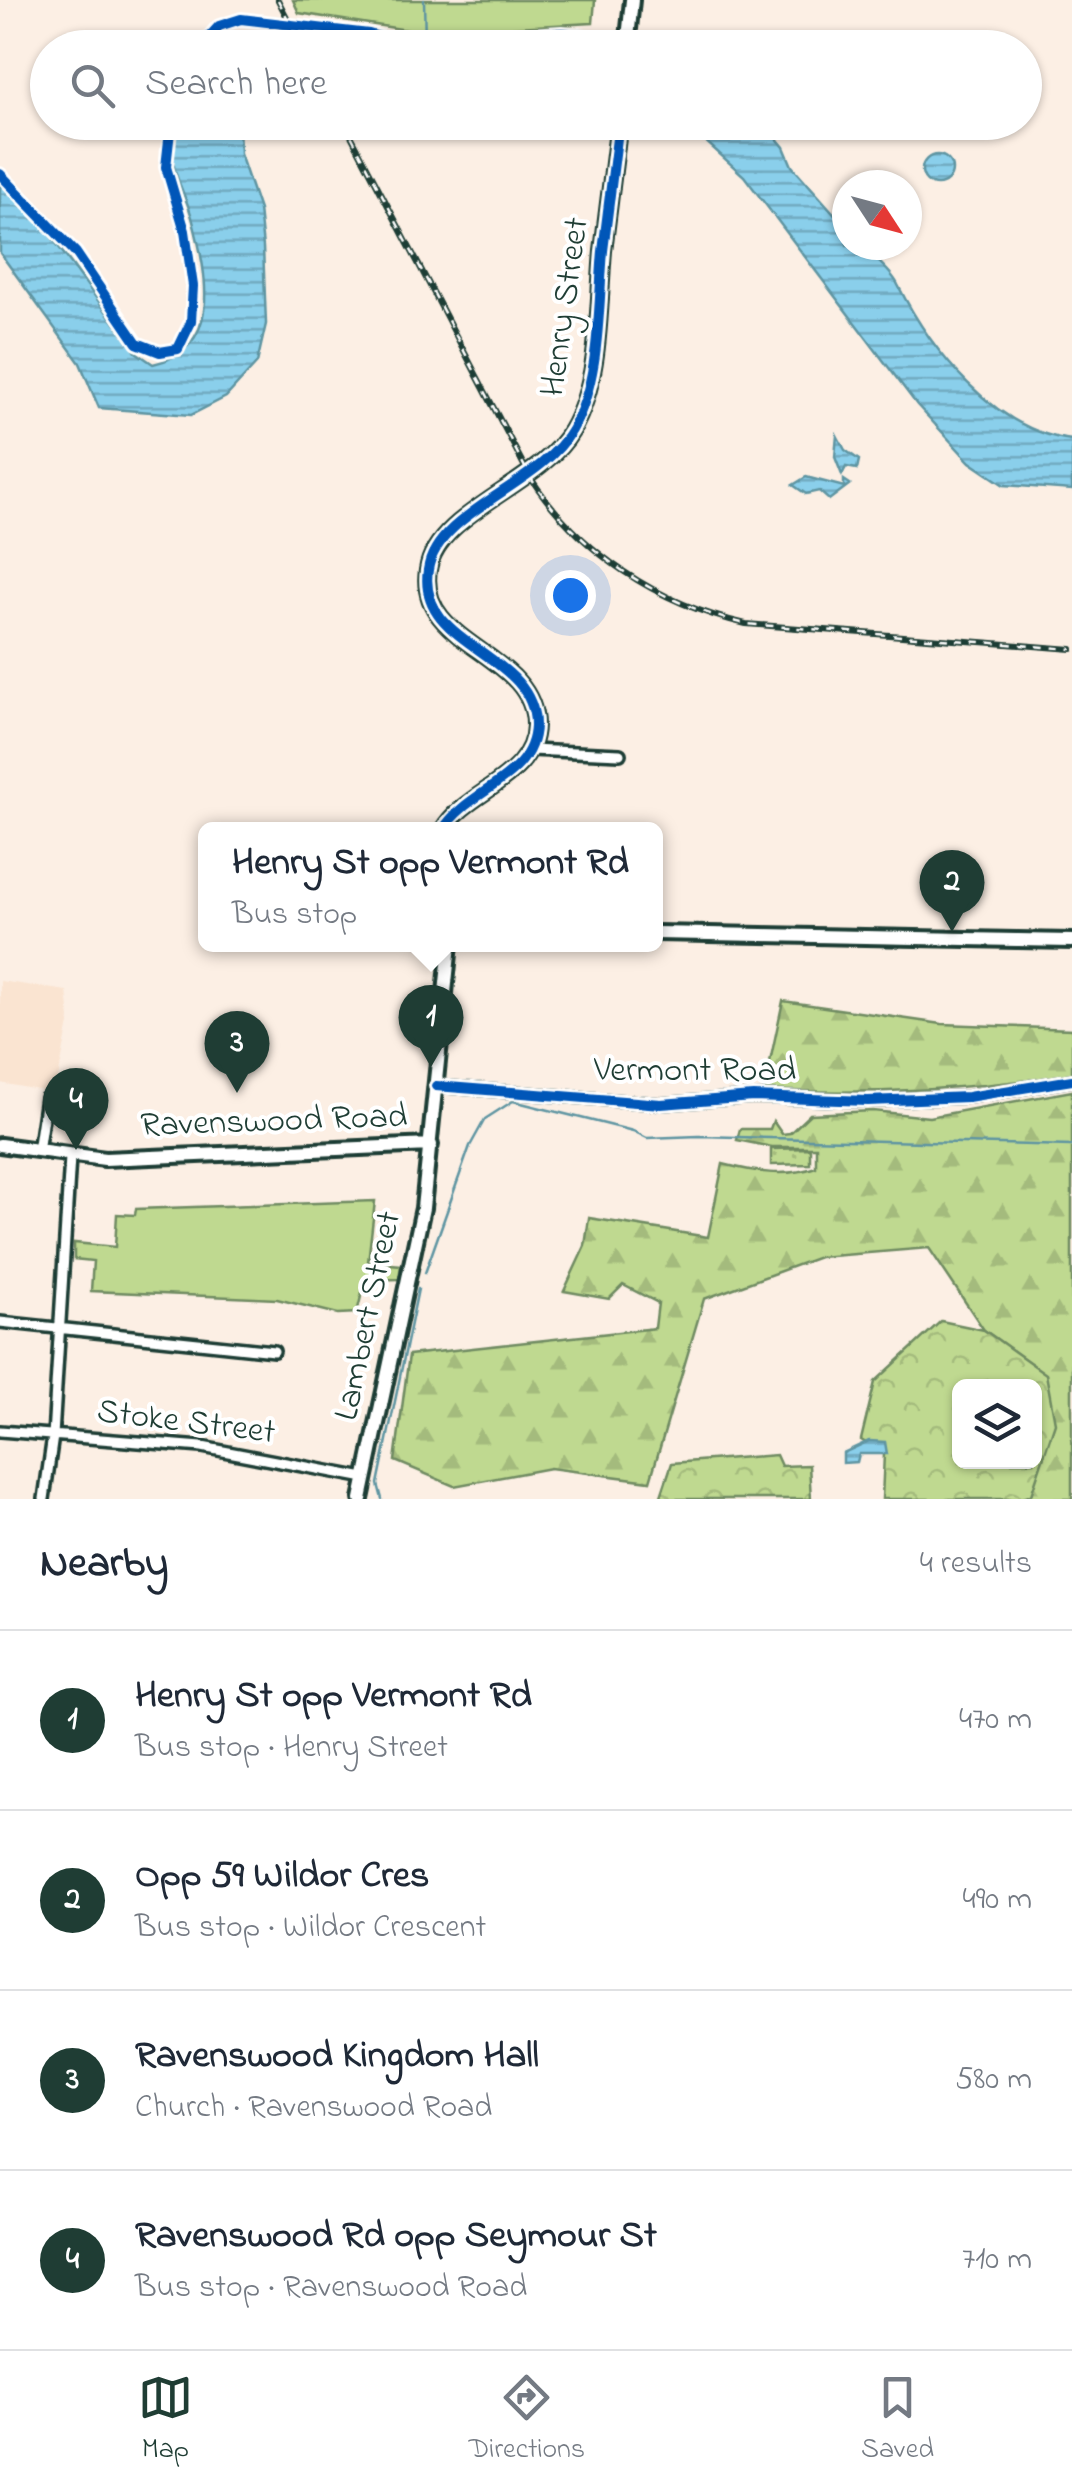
<!DOCTYPE html>
<meta charset="utf-8">
<style>
:root{--surface:#fff;--page:#f2f2f3;--text:#1f2937;--muted:#747a83;--line:#e0e1e3;--accent:#1f3d34}
body{margin:0;font-family:"Indie Flower",sans-serif;background:var(--page);color:var(--text)}
.controls{position:absolute;right:30px;bottom:30px;display:grid;overflow:hidden;border-radius:15px;box-shadow:0 2px 8px #0004}
.controls button{width:90px;height:90px;display:grid;place-items:center;padding:0;border:0;border-bottom:2px solid var(--line);background:var(--surface);color:var(--text);font:50px sans-serif}
.compass{position:absolute;left:832px;top:170px;width:90px;height:90px;border-radius:50%;background:var(--surface);box-shadow:0 2px 8px #0004;rotate:126deg}
.you{position:absolute;left:570px;top:595px;width:35px;height:35px;margin:-25px;border:8px solid #fff;border-radius:50%;background:#1a73e8;box-shadow:0 0 0 15px #1a73e833}
.badge{display:grid;place-items:center;width:65px;height:65px;border-radius:50%;background:var(--accent);color:#fff;font-size:32px;font-weight:700}
.pin{position:absolute;translate:-50% -82px;filter:drop-shadow(0 2px 5px #0008)}
.pin::after{content:'';position:absolute;top:52px;width:35px;height:30px;background:inherit;clip-path:polygon(0 0,100% 0,50% 100%)}
.popup{position:absolute;left:198px;top:822px;width:465px;height:130px;box-sizing:border-box;display:grid;place-content:center;border-radius:15px;background:var(--surface);filter:drop-shadow(0 2px 8px #0005);font-size:32px;white-space:nowrap;color:var(--muted)}
.popup b{font-size:38px;color:var(--text)}
.popup::after{content:'';position:absolute;left:50%;top:100%;margin-left:-20px;border:20px solid transparent;border-top-color:var(--surface)}
.list{margin:0;padding:0;list-style:none}
h2{display:flex;justify-content:space-between;align-items:center;height:130px;margin:0;padding:0 40px;font-size:42px}
h2 small{font-size:32px;font-weight:400;color:var(--muted)}
.list li{display:grid;grid-template-columns:65px 1fr auto;gap:30px;align-items:center;box-sizing:border-box;height:180px;padding:0 40px;border-top:2px solid var(--line)}
.list b{display:block;font-size:38px;white-space:nowrap}
.list p{margin:0;font-size:32px;white-space:nowrap;color:var(--muted)}
.list em{font-size:32px;font-style:normal;color:var(--muted)}
.icon{flex:none;width:55px;height:55px;fill:none;stroke:currentColor;stroke-width:2;stroke-linecap:round;stroke-linejoin:round}
.map{position:relative;flex:none;width:1072px;height:1499px;overflow:hidden}
.search{position:absolute;background:var(--surface);box-shadow:0 2px 8px #0004;left:30px;right:30px;top:30px;height:110px;display:flex;align-items:center;gap:25px;box-sizing:border-box;padding:0 35px;border-radius:55px;color:var(--muted);font-size:38px}
.sheet{height:850px;background:var(--surface)}
nav{display:flex;justify-content:space-around;align-items:center;box-sizing:border-box;height:140px;border-top:2px solid var(--line);background:var(--surface);font-size:28px;color:var(--muted)}
nav a{display:grid;justify-items:center;gap:5px}
nav .on{color:var(--accent)}
.map>svg:first-child{display:block}
.built{fill:#fae4d1}
.grass{fill:#bfd990;stroke:#6f8b62;stroke-width:2.5}
.forest{fill:url(#forest-firs);stroke:#6f8b62;stroke-width:2.5}
.park{fill:url(#park-crowns);stroke:#6f8b62;stroke-width:2.5;fill-rule:evenodd}
.garden{fill:url(#garden-dots);stroke:#6f8b62;stroke-width:2.5}
.water{fill:url(#water-rules);stroke:#5f95a2;stroke-width:2.5}
.lines{fill:none;stroke-linecap:round;stroke-linejoin:round}
.stream{stroke:#5f95a2;stroke-width:2.5}
.street-casing{stroke:#1f3d34;stroke-width:16}
.secondary-casing{stroke:#1f3d34;stroke-width:20}
.street{stroke:#fff;stroke-width:9}
.secondary{stroke:#fff;stroke-width:12}
.rail-casing{stroke:#1f3d34;stroke-width:6}
.rail{stroke:#fff;stroke-width:2.5;stroke-dasharray:8;stroke-linecap:butt}
.cycleway-casing{stroke:#fff;stroke-width:16}
.cycleway{stroke:#0057b8;stroke-width:10}
.labels{text-anchor:middle;dominant-baseline:central;stroke-width:8;stroke-linejoin:round;paint-order:stroke}
.street-label{font-size:35px;fill:#1f3d34;stroke:#fff}
</style>
<div class="map">
<svg width="1072" height="1499" viewBox="0 0 1072 1499">
<defs>
<pattern id="forest-firs" width="22" height="20" patternUnits="userSpaceOnUse" patternTransform="scale(2.5)"><rect width="22" height="20" fill="#bfd990"/><path d="M5 1l3.5 6h-7zM16 11l3.5 6h-7z" fill="#a4bb7d"/></pattern>
<pattern id="park-crowns" width="20" height="18" patternUnits="userSpaceOnUse" patternTransform="scale(2.5)"><rect width="20" height="18" fill="#bfd990"/><path d="M2 6a3 3 0 1 1 6 0M12 15a3 3 0 1 1 6 0" fill="none" stroke="#a4bb7d"/></pattern>
<pattern id="garden-dots" width="8" height="8" patternUnits="userSpaceOnUse" patternTransform="scale(2.5)"><rect width="8" height="8" fill="#bfd990"/><path d="M2 2h.1M6 6h.1" fill="none" stroke="#a4bb7d" stroke-width="1.8" stroke-linecap="round"/></pattern>
<pattern id="water-rules" width="6" height="5" patternUnits="userSpaceOnUse" patternTransform="scale(2.5)"><rect width="6" height="5" fill="#8acfeb"/><path d="M0 2.5h6" fill="none" stroke="#70a9bf"/></pattern>
</defs>
<rect width="100%" height="100%" fill="#fcefe4"/>
<filter id="ink" filterUnits="userSpaceOnUse"><feTurbulence type="fractalNoise" baseFrequency=".01" numOctaves="2"/><feDisplacementMap in="SourceGraphic" scale="20" xChannelSelector="R" yChannelSelector="G"/><feConvolveMatrix kernelMatrix="1 2 1 2 8 2 1 2 1" color-interpolation-filters="sRGB"/></filter>
<g filter="url(#ink)">
<path class="built" d="M0,981L67,991L70,1019L55,1093L0,1083Z"/>
<path class="grass" d="M293,0H595L593,23L420,32L299,13Z
M375,1201L368,1262L401,1265L399,1279L365,1280L357,1313L338,1314L277,1299L91,1291L93,1261L74,1259V1243L115,1247L117,1214L135,1215L136,1209Z"/>
<path class="forest" d="M783,1001L942,1024L1072,1029V1074C969,1090 869,1095 764,1090Z
M1072,1091V1499H1019L1031,1495L1046,1375L984,1330L929,1248L819,1257L704,1299L650,1481L550,1468L454,1486L395,1461L409,1355L655,1328L658,1303L623,1285L609,1299L564,1291L585,1246L589,1218L708,1237L723,1164C754,1172 785,1178 816,1167V1147H772L737,1140L740,1129H770L773,1121L782,1134L790,1133L810,1114L873,1111L929,1117Z"/>
<path class="park" d="M941,1321L984,1330L1046,1374L1055,1423L1031,1495L1019,1499H882L884,1454L861,1440L875,1382ZM960,1386H1034V1462H960Z
M776,1455L781,1466L809,1465L811,1499H660L672,1463Z"/>
<path class="garden" d="M810,1148V1164L771,1165V1149Z"/>
<path class="water" d="M251,32L297,37L335,47H213L229,37Z
M179,123H239L240,154L259,210L263,247L266,324L257,363L226,397L191,415L99,408L80,363L0,253V181L47,231L136,352L153,364C223,349 207,275 193,221C188,200 176,182 173,161C171,149 176,134 179,123Z
M674,123H764L784,147L792,166L847,228V245H862C872,257 892,271 898,285C930,349 994,431 1072,440V490L1004,485L970,462L917,405L744,176L702,138Z
M922 170a15 15 0 1 1 30 0a15 15 0 1 1-30 0Z
M837,435L845,450L859,460L857,469L846,467L842,475L835,457Z
M806,477L844,487V480L850,484L829,500L819,491L806,494L793,485Z
M869,1441L885,1442L887,1454H859L857,1462L843,1463V1453Z"/>
<g class="lines">
<path class="stream" d="M424,0L425,41
M425,46V48
M425,1273L470,1146L485,1119L513,1101L633,1131L647,1138L699,1136L1072,1146
M382,1499L378,1484L418,1289"/>
<defs>
<path id="street" d="M530,750L620,754
M436,1086L661,1104L753,1097L868,1101L968,1097L1072,1080
M38,1151L46,1098
M0,1322L274,1351
M0,1431L202,1447L365,1478
M44,1499L53,1436L70,1157"/>
<path id="secondary" d="M627,48L632,0
M443,830C467,789 534,780 535,725C535,652 416,646 428,570C436,512 541,485 572,430C601,379 598,308 603,251C608,208 614,165 619,122
M656,933L1072,941
M0,1145L105,1159L431,1145
M361,1499L423,1208L450,944"/>
</defs>
<use href="#street" class="street-casing"/>
<use href="#secondary" class="secondary-casing"/>
<use href="#street" class="street"/>
<use href="#secondary" class="secondary"/>
<defs>
<path id="rail" d="M278,0L303,48
M344,122L530,477C580,553 658,604 746,624L1072,649"/>
</defs>
<use href="#rail" class="rail-casing"/>
<use href="#rail" class="rail"/>
<defs>
<path id="cycleway" d="M199,48L219,26L241,19L369,34L400,43L562,33L610,39
M0,174L76,253L137,343L160,352L178,349L191,322L193,286L185,231L166,167L171,122
M443,830C467,789 534,780 535,725C535,652 416,646 428,570C436,512 541,485 572,430C601,379 598,308 603,251C608,208 614,165 619,122
M436,1086L661,1104L753,1097L868,1101L968,1097L1072,1080"/>
</defs>
<use href="#cycleway" class="cycleway-casing"/>
<use href="#cycleway" class="cycleway"/>
</g>
</g>
<g class="labels">
<g class="street-label">
<text transform="translate(566 307) rotate(-82)">Henry Street</text>
<text x="695" y="1071">Vermont Road</text>
<text transform="translate(274 1122) rotate(-2)">Ravenswood Road</text>
<text transform="translate(369 1316) rotate(-78)">Lambert Street</text>
<text transform="translate(186 1423) rotate(7)">Stoke Street</text>
</g>
</g>
</svg>
<div class="controls">
<button><svg class="icon" aria-label="layers" viewBox="0 0 24 24"><path d="M12 4l9 5-9 5-9-5zM3 14l9 5 9-5"/></svg></button>
</div>
<svg class="compass" viewBox="-18 -18 36 36"><path d="M0-13l5 13h-10z" fill="#e53935"/><path d="M0 13l5-13h-10z" fill="#747a83"/></svg>
<div class="you"></div>
<div class="pin badge" style="left:431px;top:1067px">1</div>
<div class="popup"><b>Henry St opp Vermont Rd</b>Bus stop</div>
<div class="pin badge" style="left:952px;top:932px">2</div>
<div class="pin badge" style="left:237px;top:1093px">3</div>
<div class="pin badge" style="left:76px;top:1150px">4</div>
<div class="search"><svg class="icon" aria-label="search" viewBox="0 0 24 24"><circle cx="10" cy="10" r="6"/><path d="M15 15l6 6"/></svg>Search here</div>
</div>
<section class="sheet">
<h2>Nearby<small>4 results</small></h2>
<ul class="list">
<li><span class="badge">1</span><div><b>Henry St opp Vermont Rd</b><p>Bus stop · Henry Street</p></div><em>470 m</em></li>
<li><span class="badge">2</span><div><b>Opp 59 Wildor Cres</b><p>Bus stop · Wildor Crescent</p></div><em>490 m</em></li>
<li><span class="badge">3</span><div><b>Ravenswood Kingdom Hall</b><p>Church · Ravenswood Road</p></div><em>580 m</em></li>
<li><span class="badge">4</span><div><b>Ravenswood Rd opp Seymour St</b><p>Bus stop · Ravenswood Road</p></div><em>710 m</em></li>
</ul>
</section>
<nav>
<a class="on"><svg class="icon" aria-label="map" viewBox="0 0 24 24"><path d="M3 6l6-2 6 2 6-2v14l-6 2-6-2-6 2zM9 4v14M15 6v14"/></svg>Map</a>
<a><svg class="icon" aria-label="directions" viewBox="0 0 24 24"><path d="M12 3l9 9-9 9-9-9zM9 14v-3h6M13 9l2 2-2 2"/></svg>Directions</a>
<a><svg class="icon" aria-label="saved" viewBox="0 0 24 24"><path d="M7 4h10v16l-5-4-5 4z"/></svg>Saved</a>
</nav>
